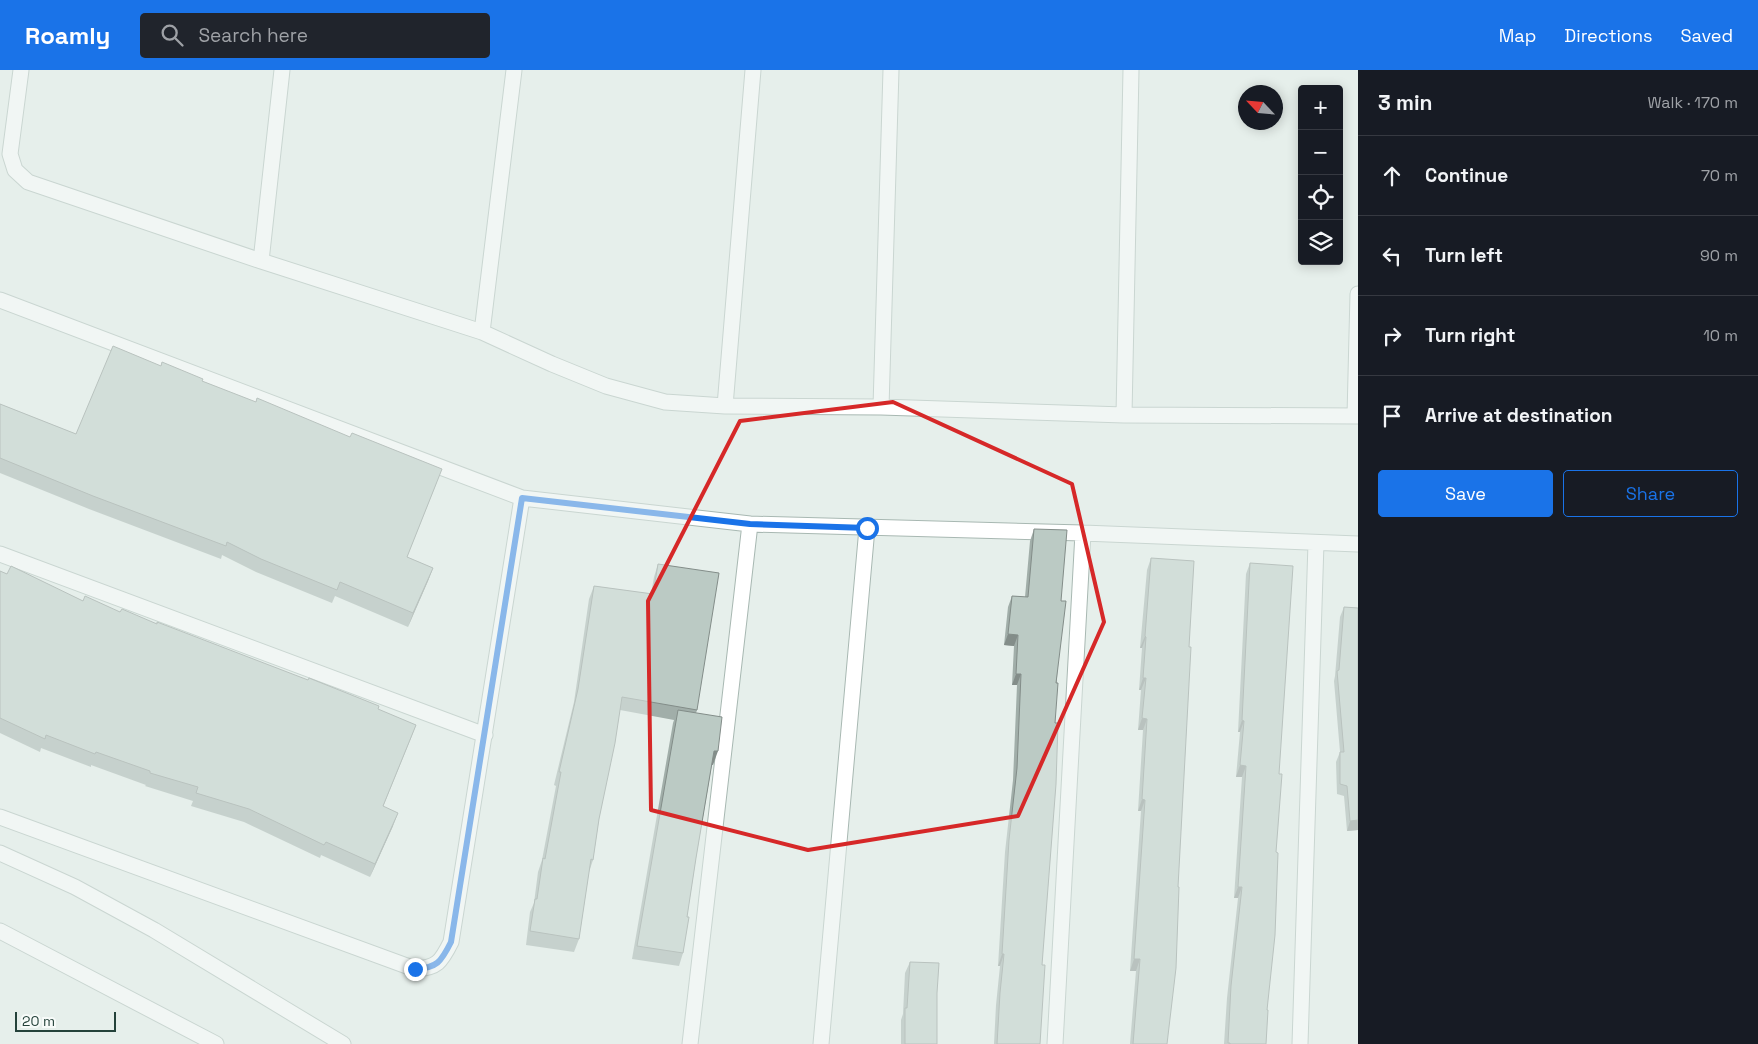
<!DOCTYPE html>
<meta charset="utf-8">
<style>
:root{--surface:#171b24;--page:#20242c;--text:#f1f3f6;--muted:#9ea1a6;--line:#363941;--accent:#1a73e8}
body{margin:0;font-family:"Space Grotesk",sans-serif;background:var(--page);color:var(--text)}
.controls{position:absolute;right:15px;top:15px;display:grid;overflow:hidden;border-radius:5px;box-shadow:0 2px 12px #0003}
.controls button{width:45px;height:45px;display:grid;place-items:center;padding:0;border:0;border-bottom:1px solid var(--line);background:var(--surface);color:var(--text);font:25px sans-serif}
.compass{position:absolute;left:1238px;top:15px;width:45px;height:45px;border-radius:50%;background:var(--surface);box-shadow:0 2px 12px #0003;rotate:296deg}
.scale{position:absolute;left:15px;bottom:12px;width:101px;box-sizing:border-box;padding-left:5px;border:2px solid #24423a;border-top:0;font-size:14px;line-height:18px;white-space:nowrap;color:#24423a;-webkit-text-stroke:4px #f7fbf9;paint-order:stroke}
.stop{position:absolute;width:15px;height:15px;margin:-11px;border:4px solid #1a73e8;border-radius:50%;background:#fff}
.stop.end{background:#1a73e8;border-color:#fff;box-shadow:0 1px 5px #0008}
.list{margin:0;padding:0;list-style:none}
h2{display:flex;justify-content:space-between;align-items:center;height:65px;margin:0;padding:0 20px;font-size:21px}
h2 small{font-size:16px;font-weight:400;color:var(--muted)}
.list li{display:grid;grid-template-columns:32px 1fr auto;gap:15px;align-items:center;box-sizing:border-box;height:80px;padding:0 20px;border-top:1px solid var(--line)}
.list b{display:block;font-size:19px;white-space:nowrap}
.list em{font-size:16px;font-style:normal;color:var(--muted)}
.actions{display:flex;gap:10px;padding:15px 20px}
.actions a{flex:1;padding:11px 0;border:1px solid var(--accent);border-radius:5px;text-align:center;font-size:18px;color:var(--accent)}
.actions .main{background:var(--accent);color:#fff}
.icon{flex:none;width:28px;height:28px;fill:none;stroke:currentColor;stroke-width:2;stroke-linecap:round;stroke-linejoin:round}
.map{position:relative;flex:none;width:1358px;height:974px;overflow:hidden}
header{display:flex;align-items:center;gap:30px;box-sizing:border-box;height:70px;padding:0 25px;background:var(--accent);color:#fff}
header strong{font-size:24px}
nav{display:flex;gap:28px;margin-inline-start:auto;font-size:18px}
.search{width:350px;height:45px;background:var(--page);display:flex;align-items:center;gap:12px;box-sizing:border-box;padding:0 18px;border-radius:5px;color:var(--muted);font-size:19px}
main{display:flex}
aside{flex:1;background:var(--surface)}
.map>svg:first-child{display:block}
.lines{fill:none;stroke-linecap:round;stroke-linejoin:round}
.minor-casing{stroke:#a8b8b2;stroke-width:17}
.minor{stroke:#fff;stroke-width:15}
.wall{fill:#a1aea9}
.shaded-wall{fill:#838d89}
.building{fill:#bbcac4;stroke:#838d89}
.route{stroke:#1a73e8;stroke-width:6}
.marked{fill:none;stroke:#d62828;stroke-width:4;stroke-linejoin:round}
</style>
<header>
<strong>Roamly</strong>
<div class="search"><svg class="icon" aria-label="search" viewBox="0 0 24 24"><circle cx="10" cy="10" r="6"/><path d="M15 15l6 6"/></svg>Search here</div>
<nav><a>Map</a><a>Directions</a><a>Saved</a></nav>
</header>
<main>
<div class="map">
<svg width="1358" height="974" viewBox="0 0 1358 974">
<rect width="100%" height="100%" fill="#e6efeb"/>
<g class="lines">
<defs>
<path id="minor" d="M21,0L10,84L15,100L28,112L261,191L482,262L552,294L606,316L665,332L725,336L881,337L1124,345
M1131,0L1124,345L1358,346
M261,191L282,0
M0,230L522,428L750,454L1083,463L1358,474
M482,262L514,0
M725,336L753,0
M881,337L891,0
M1355,346L1358,224
M0,484L485,665
M0,747L415,899C437,898 441,892 451,872L522,428
M0,783L75,817L154,860L343,974
M0,861L216,974
M690,974L750,454
M821,974L867,458
M1055,974L1083,463
M1300,974L1316,473"/>
</defs>
<use href="#minor" class="minor-casing"/>
<use href="#minor" class="minor"/>
</g>
<path class="wall" d="M161,296L202,311L437,412L407,487L433,498L428,511L408,557L335,526L332,533L256,502L222,485L221,489L89,439L0,403V334L76,364Z
M1034,459L1061,531L1042,895L1040,974H994L996,935L1000,896H998L1005,782L1013,710L1017,615H1012L1014,576L1004,575L1008,537L1012,526L1025,527L1030,471Z
M1151,488L1167,974H1130L1136,901H1130L1141,741H1138L1143,660H1138L1141,620H1139L1142,578H1140L1147,500Z
M1250,493L1279,704L1276,782L1267,940L1266,974H1224L1227,928L1238,828H1234L1242,707H1236L1240,662H1238L1246,504Z
M658,494L697,640L696,643L713,695L712,694L696,788L687,847L683,883L679,896L632,889L673,653L674,650L620,640L599,749L593,790L589,802L579,869L574,882L526,875L530,842L534,833L538,802L542,790L556,716L554,715L574,632L589,529L594,516L651,524L654,507Z
M0,501L7,504L83,531L120,542L157,554L416,655L383,736L393,756L370,807L321,785L320,788L244,752L191,736L193,731L145,716L146,715L91,695V697L41,678L40,682L0,663Z
M1344,537L1358,538V760L1347,761L1344,726L1337,724L1336,692L1340,682L1334,611L1335,606L1340,547Z
M910,892L937,923V974H901V950L903,944L905,903Z"/>
<path class="shaded-wall" d="M433,498L428,511L408,557L413,543Z
M1008,564L1018,565L1014,576L1004,575Z
M1145,566L1146,567L1142,578H1140Z
M1016,604H1021L1017,615H1012Z
M1143,608H1146L1141,620H1139Z
M1142,648L1147,649L1143,660H1138Z
M1242,650L1244,651L1240,662H1238Z
M416,655L411,668L378,749L383,736Z
M714,681H718L713,695L709,694Z
M1240,695L1246,696L1242,707H1236Z
M1142,729L1145,730L1141,741H1138Z
M398,743L393,756L370,807L375,794Z
M1358,750V760L1347,761L1350,751Z
M1238,817H1242L1238,828H1234Z
M1002,884H1004L1000,896H998Z
M1134,889H1140L1136,901H1130Z"/>
<path class="building" d="M113,276L161,296L162,292L203,309L202,311L256,332L257,328L350,367L352,363L442,399L407,487L433,498L413,543L340,512L337,520L261,489L227,472L226,476L93,426L0,388V334L76,364Z
M1034,459L1067,460L1061,531H1066L1056,613H1058L1055,653H1058L1056,714L1042,895H1045L1040,974H997L1000,923L1004,884H1002L1009,770L1017,698L1021,604H1016L1018,565L1008,564L1012,526L1028,527Z
M1151,488L1194,491L1189,577H1191L1178,817H1179L1176,898L1167,974H1133L1140,889H1134L1145,730L1142,729L1147,649L1142,648L1146,608H1143L1146,567L1145,566Z
M1250,493L1293,496L1279,704H1282L1276,782L1278,783L1275,865L1267,940H1268L1266,974H1230V973H1228L1231,916L1242,817H1238L1246,696L1240,695L1244,651L1242,650Z
M658,494L719,503L697,640L622,627L615,673L599,749L593,790L591,789L579,869L530,861L535,829H537L543,788L545,789L561,702H559L578,619L594,516L653,524Z
M11,496L83,531L85,526L120,542L122,539L157,554V552L308,610L309,608L379,636L378,639L416,655L383,736L398,743L375,794L326,772L324,775L249,739L196,723L198,717L150,703V701L96,682L95,684L46,665L45,669L0,648V501L7,504Z
M1344,537L1358,538V750L1350,751L1347,716L1340,714V682H1344L1337,601L1339,600Z
M678,640L722,647L718,681H714L696,788L687,847H689L683,883L637,876Z
M910,892L939,893L937,923V974H905V938H907Z"/>
<g class="lines">
<path class="route" d="M415,899C437,898 441,892 451,872L522,428L750,454L867,458"/>
</g>
<path d="M0 0H1358V974H0ZM893,332L1072,414L1104,552L1018,746L808,780L651,740L648,531L740,351Z" fill="#e6efeb" fill-opacity=".55" fill-rule="evenodd"/>
<path class="marked" d="M893,332L1072,414L1104,552L1018,746L808,780L651,740L648,531L740,351Z"/>
</svg>
<div class="controls">
<button>+</button>
<button>−</button>
<button><svg class="icon" aria-label="locate" viewBox="0 0 24 24"><circle cx="12" cy="12" r="6"/><path d="M12 2v4M12 18v4M2 12h4M18 12h4"/></svg></button>
<button><svg class="icon" aria-label="layers" viewBox="0 0 24 24"><path d="M12 4l9 5-9 5-9-5zM3 14l9 5 9-5"/></svg></button>
</div>
<svg class="compass" viewBox="-18 -18 36 36"><path d="M0-13l5 13h-10z" fill="#e53935"/><path d="M0 13l5-13h-10z" fill="#9ea1a6"/></svg>
<div class="scale">20 m</div>
<div class="stop" style="left:867px;top:458px"></div>
<div class="stop end" style="left:415px;top:899px"></div>
</div>
<aside>
<h2>3 min<small>Walk · 170 m</small></h2>
<ul class="list">
<li><svg class="icon" aria-label="ahead" viewBox="0 0 24 24"><path d="M12 20V5M6 11l6-6 6 6"/></svg><div><b>Continue</b></div><em>70 m</em></li>
<li><svg class="icon" aria-label="left" viewBox="0 0 24 24"><path d="M17 20v-9H6M10 6l-5 5 5 5"/></svg><div><b>Turn left</b></div><em>90 m</em></li>
<li><svg class="icon" aria-label="right" viewBox="0 0 24 24"><path d="M7 20v-9h11M14 6l5 5-5 5"/></svg><div><b>Turn right</b></div><em>10 m</em></li>
<li><svg class="icon" aria-label="arrive" viewBox="0 0 24 24"><path d="M6 21V4h12l-3 4 3 4H6"/></svg><div><b>Arrive at destination</b></div></li>
</ul>
<div class="actions"><a class="main">Save</a><a>Share</a></div>
</aside>
</main>
